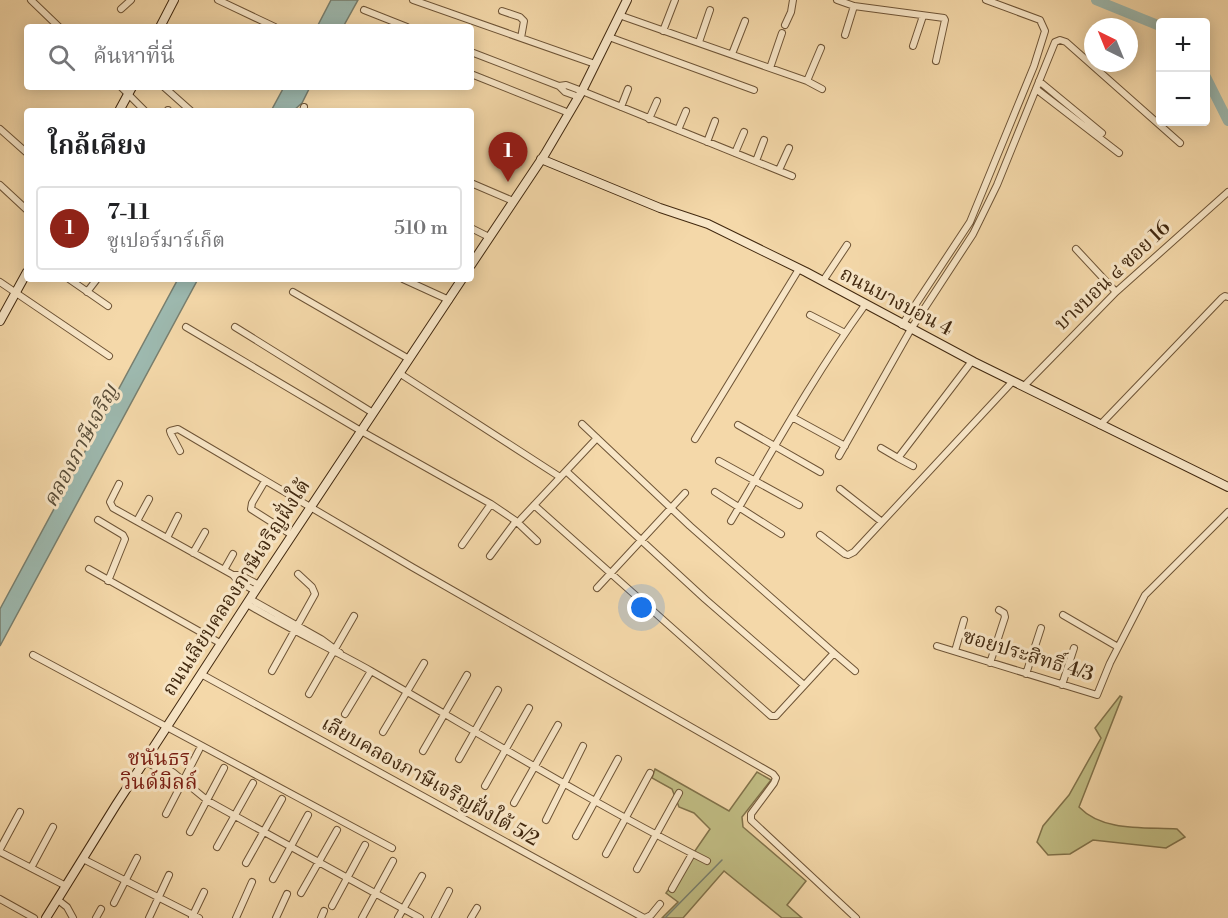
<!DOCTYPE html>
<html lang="th">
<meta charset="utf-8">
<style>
:root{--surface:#fff;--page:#f6f6f6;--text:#202124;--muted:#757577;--line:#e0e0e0;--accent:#8f2418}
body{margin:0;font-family:"Libre Bodoni","Noto Serif Thai",serif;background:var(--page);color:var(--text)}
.controls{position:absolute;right:18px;top:18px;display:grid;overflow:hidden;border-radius:6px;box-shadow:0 3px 15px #0003}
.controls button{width:54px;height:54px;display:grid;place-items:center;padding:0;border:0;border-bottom:2px solid var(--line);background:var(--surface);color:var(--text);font:30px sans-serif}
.compass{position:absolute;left:1084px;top:18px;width:54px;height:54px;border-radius:50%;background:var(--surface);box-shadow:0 3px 15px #0003;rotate:317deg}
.you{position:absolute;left:642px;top:608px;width:21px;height:21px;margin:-15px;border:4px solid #fff;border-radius:50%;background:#1a73e8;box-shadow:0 0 0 9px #1a73e833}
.badge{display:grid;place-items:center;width:39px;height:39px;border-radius:50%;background:var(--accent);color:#fff;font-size:20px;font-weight:700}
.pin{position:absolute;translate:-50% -50px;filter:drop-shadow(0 2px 3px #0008)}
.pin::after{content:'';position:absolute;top:32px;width:21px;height:18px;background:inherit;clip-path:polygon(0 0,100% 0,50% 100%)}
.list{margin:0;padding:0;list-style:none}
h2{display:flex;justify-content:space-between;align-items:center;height:78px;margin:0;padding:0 24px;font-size:26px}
h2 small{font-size:20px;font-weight:400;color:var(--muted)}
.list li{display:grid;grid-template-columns:39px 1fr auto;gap:18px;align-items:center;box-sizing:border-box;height:84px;margin:0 12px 12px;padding:0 12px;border:2px solid var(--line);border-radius:6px}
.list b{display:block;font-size:22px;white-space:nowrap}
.list p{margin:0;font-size:20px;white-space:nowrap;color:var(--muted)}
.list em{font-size:20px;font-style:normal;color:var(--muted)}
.icon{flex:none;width:33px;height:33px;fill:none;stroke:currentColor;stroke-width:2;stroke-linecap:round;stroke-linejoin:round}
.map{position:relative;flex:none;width:1228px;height:918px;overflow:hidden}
.search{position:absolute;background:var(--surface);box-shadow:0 3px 15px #0003;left:24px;top:24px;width:450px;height:66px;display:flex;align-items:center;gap:15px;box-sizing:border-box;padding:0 21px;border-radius:6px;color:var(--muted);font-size:22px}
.panel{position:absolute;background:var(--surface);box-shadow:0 3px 15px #0003;left:24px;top:108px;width:450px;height:174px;border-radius:6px}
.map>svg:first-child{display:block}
.green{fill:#c1bd84;stroke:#81724a;stroke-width:1.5}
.water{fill:#9db9af;stroke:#787f6f;stroke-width:1.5}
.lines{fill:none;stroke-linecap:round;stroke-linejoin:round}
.stream{stroke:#787f6f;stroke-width:1.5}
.river{stroke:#9db9af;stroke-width:10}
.street-casing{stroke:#6e5436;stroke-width:8}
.secondary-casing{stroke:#41280f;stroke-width:10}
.street{stroke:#f8e6c7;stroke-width:6}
.secondary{stroke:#f8e6c7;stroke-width:8}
.labels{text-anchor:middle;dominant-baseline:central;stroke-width:6;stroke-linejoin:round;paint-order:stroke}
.street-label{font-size:20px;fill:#41280f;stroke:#f8e6c7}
.water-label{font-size:21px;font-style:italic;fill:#584c37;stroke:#f8e6c7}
.neighbourhood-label{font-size:21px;fill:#7a1f14;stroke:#f8e6c7}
</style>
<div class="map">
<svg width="1228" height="918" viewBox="0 0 1228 918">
<rect width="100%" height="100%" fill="#f4d8a9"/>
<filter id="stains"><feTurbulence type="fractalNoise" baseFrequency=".00333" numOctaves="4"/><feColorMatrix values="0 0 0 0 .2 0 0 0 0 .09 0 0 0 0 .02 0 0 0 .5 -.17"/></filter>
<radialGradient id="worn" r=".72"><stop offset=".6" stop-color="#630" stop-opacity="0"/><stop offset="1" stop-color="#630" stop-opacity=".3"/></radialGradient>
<path class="green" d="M1120,696L1122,697L1079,807C1103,832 1145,827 1177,829L1185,837L1166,848L1093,840L1070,854L1048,855L1037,842L1043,826L1069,795L1101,738L1095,728Z
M655,769L729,811L757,772L771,780L742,817L743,827L806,881L787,905L802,918H782L724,871L683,918H662L678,902L666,893L710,829L694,813L679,807L672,789L652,778Z"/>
<path class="water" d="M331,0H358L343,27H317Z
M284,87H310L302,103L293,111H271Z
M178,279H198L0,646V609Z"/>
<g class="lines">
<path class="stream" d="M665,918L722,860"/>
<path class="river" d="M1096,0L1160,26
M1206,77L1228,121"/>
<defs>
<path id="street" d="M31,0L59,27
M218,0L275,27
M413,0L595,64
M837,0L854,6L944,18L945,20L936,61
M121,9L131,0
M364,10L407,27
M502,11L520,17L524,21L521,38
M619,15L807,81L822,89
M785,25L791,12L793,0
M663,31L675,0
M845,35L854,6
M609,37L754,90
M699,42L710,10
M913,46L923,16
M471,52L559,86L565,92L579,97
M732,54L745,21
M770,68L782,33
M471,74L569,113
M807,81L821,48
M1039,81L1102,133
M559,86L566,85L582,91L792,176
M121,87L145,111
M164,87L191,111
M1036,89L1119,153
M621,107L628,89
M168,110V111
M303,111L304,107
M649,119L657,101
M0,129L27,153
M678,130L686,111
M707,142L715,121
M735,153L744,132
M756,161L764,140
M779,170L789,148
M471,183L513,201
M0,185L27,210
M471,228L489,237
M1076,249L1116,292
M69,279L108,306
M403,279L449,300
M823,281L847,245
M0,282L109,356
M87,292L97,279
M293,292L409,359
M810,315L845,333
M902,325L970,222L1034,66L1045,31L1040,20L986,0
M186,327L361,431L491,504L462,545
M235,327L373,413
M399,373L560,477
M1024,386L1116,292L1228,192
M792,417L845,446
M582,424L690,526L834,653
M738,425L820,472
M1100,425L1222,298L1225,296L1228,297
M695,439L799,269
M881,448L898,458L972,361
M180,451L171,434L170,431L178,429L412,567L773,774L776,778L774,783L751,814V820L856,918
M839,456L911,329L973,234L997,185L1055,42L1060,40L1066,42L1180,143
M898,458L913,466
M719,461L799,505
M566,471L705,599L804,685
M265,481L252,503L251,509L292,535
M119,484L110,502L113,508L233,575L238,581L255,591
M840,489L882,522
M715,492L781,534
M534,505L771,716H776L834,653L855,671
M521,519L597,438
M98,520L123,535L125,539L108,581
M137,521L149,499
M516,521L537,541
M731,521C774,448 815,374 865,305
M820,535L845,554L848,555L854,552L1013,381
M167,538L178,516
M193,553L205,532
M490,556L516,521L491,504
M89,569L220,643
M224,570L233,554
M233,575H240L259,585
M597,588L685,493
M250,599L321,639L340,653
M247,604C287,628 330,648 371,671C482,735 592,803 707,861
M1063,615L1118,647
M937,646L1097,695L1110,663L1145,595L1228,512
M955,651L964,620
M33,655L392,848
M990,663L1005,617L1004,613L999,610
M272,671L315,594L312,587L298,574
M201,674L644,918
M1026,674L1041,628
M1062,685L1074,648
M309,694L354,616
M345,714L371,671
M383,732L424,663
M423,751L467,675
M148,756L174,773L208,801L420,918
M459,759L498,690
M145,761L172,777L178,778
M485,786L529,708
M514,803L558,725
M166,814L199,750
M546,820L583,746
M190,832L224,768
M576,836L618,759
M217,847L253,783
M0,849L20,812
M0,852L66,886
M606,854L650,773
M83,859L199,918
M246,863L282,799
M31,868L53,827
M637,869L679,793
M273,879L308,815
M672,889L692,854
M301,893L337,830
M0,899L34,918
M58,900L67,907L73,918
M114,903L137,858
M332,906L365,845
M192,917L204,892
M96,918L101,909
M149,918L169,875
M236,918L252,882
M276,918L287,894
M321,918L324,911
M362,918L393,861
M398,918L422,876
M435,918L449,891
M471,918L477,908
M645,918L651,915L660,904"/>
<path id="secondary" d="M160,27L174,0
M119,111L132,87
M541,159L660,208L708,224L806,272L974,362L1228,487
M471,265L545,154L582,91L627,0
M0,321L27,272
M46,918L116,805L259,585L462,279"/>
</defs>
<use href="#street" class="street-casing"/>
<use href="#secondary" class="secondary-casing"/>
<use href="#street" class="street"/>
<use href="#secondary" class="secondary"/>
</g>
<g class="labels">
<g class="street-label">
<text transform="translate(1113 276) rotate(-43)">บางบอน ๔ ซอย 16</text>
<text transform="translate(896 302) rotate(28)">ถนนบางบอน 4</text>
<text transform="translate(237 588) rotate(-57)">ถนนเลียบคลองภาษีเจริญฝั่งใต้</text>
<text transform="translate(1028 656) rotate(17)">ซอยประสิทธิ์ 4/3</text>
<text transform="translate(430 782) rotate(29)">เลียบคลองภาษีเจริญฝั่งใต้ 5/2</text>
</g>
<g class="water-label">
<text transform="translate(81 446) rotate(-62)">คลองภาษีเจริญ</text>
</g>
<g class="neighbourhood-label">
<text x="159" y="759">ชนันธร<tspan x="159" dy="24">วินด์มิลล์</tspan></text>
</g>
</g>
<rect width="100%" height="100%" filter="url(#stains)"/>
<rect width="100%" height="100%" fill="url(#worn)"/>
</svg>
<div class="controls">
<button>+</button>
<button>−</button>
</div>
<svg class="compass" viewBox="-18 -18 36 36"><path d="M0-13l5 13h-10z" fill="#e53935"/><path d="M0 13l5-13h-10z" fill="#757577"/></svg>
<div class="you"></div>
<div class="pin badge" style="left:508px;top:182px">1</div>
<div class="search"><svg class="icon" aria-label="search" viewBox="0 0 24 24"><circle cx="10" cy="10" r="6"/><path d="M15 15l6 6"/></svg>ค้นหาที่นี่</div>
<section class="panel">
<h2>ใกล้เคียง<small></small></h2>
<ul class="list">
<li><span class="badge">1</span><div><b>7-11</b><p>ซูเปอร์มาร์เก็ต</p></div><em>510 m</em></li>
</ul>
</section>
</div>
